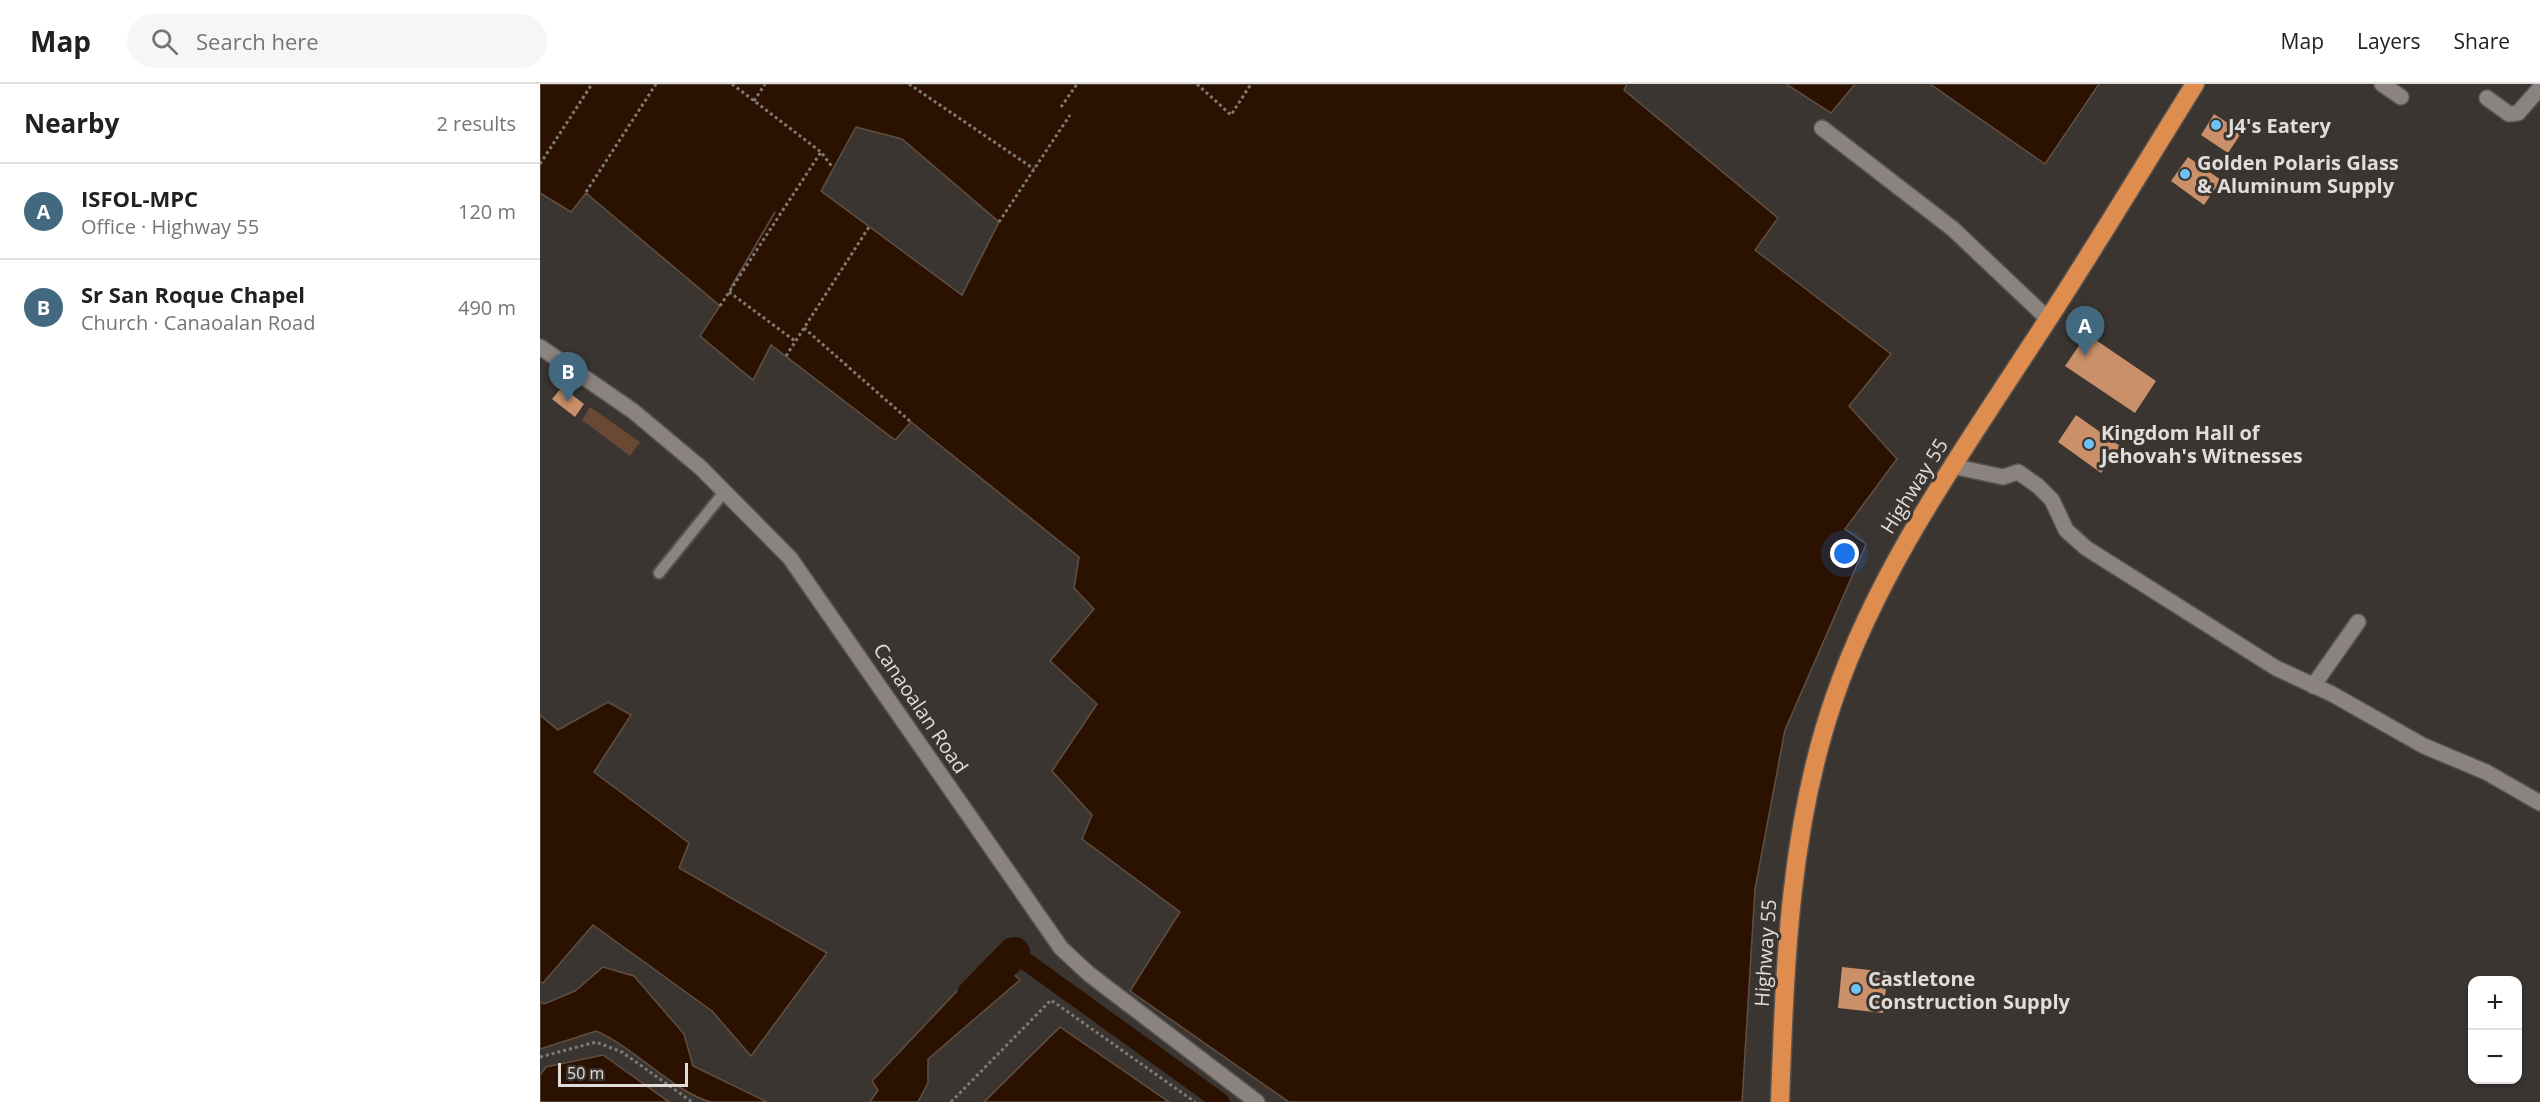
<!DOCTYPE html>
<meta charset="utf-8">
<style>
:root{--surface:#fff;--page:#f6f6f6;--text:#202124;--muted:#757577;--line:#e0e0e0;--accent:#436981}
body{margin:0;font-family:"Open Sans",sans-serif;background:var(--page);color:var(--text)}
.controls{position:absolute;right:18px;bottom:18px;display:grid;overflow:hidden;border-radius:12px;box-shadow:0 2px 4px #0004}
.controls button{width:54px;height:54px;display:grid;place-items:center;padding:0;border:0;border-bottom:2px solid var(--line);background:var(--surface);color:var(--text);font:30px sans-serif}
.scale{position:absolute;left:18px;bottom:15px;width:130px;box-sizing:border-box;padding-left:6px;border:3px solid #e0ddda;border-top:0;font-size:16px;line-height:21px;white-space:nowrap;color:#e0ddda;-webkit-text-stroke:4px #3b3531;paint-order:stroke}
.you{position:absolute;left:1305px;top:470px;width:21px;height:21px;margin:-15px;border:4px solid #fff;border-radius:50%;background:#1a73e8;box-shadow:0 0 0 9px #1a73e833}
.badge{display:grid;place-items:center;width:39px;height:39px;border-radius:50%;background:var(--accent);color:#fff;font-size:20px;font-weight:700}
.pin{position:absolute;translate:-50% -50px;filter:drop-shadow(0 2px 3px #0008)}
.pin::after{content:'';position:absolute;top:32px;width:21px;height:18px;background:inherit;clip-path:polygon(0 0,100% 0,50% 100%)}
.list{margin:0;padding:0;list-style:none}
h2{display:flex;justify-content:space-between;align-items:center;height:78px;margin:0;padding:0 24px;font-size:26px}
h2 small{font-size:20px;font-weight:400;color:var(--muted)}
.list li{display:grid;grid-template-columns:39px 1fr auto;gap:18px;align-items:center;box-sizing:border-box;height:96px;padding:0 24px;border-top:2px solid var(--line)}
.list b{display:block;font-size:22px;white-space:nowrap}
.list p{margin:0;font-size:20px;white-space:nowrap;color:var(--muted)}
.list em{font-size:20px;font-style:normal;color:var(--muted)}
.icon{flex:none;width:33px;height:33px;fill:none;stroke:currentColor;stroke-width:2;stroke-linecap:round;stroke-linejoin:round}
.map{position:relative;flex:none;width:2000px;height:1018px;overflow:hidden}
header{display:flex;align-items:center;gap:36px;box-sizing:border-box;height:84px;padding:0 30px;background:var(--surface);border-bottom:2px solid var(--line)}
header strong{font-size:28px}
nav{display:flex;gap:33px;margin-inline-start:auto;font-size:21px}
.search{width:420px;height:54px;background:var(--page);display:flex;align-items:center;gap:15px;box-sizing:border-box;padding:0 21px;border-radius:33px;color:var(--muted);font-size:22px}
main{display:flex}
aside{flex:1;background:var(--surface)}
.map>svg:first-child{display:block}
.green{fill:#694933}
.water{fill:#2b1200;stroke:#614f41;stroke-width:1.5;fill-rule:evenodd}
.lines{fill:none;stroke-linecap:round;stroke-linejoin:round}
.canal{stroke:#2b1200;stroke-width:18}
.river{stroke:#2b1200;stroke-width:32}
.building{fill:#c99069}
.lane-casing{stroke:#57534f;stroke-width:14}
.street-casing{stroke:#57534f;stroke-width:18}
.secondary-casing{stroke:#57534f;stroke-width:18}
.highway-casing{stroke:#57534f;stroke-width:21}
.path{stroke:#7f7a76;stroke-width:3;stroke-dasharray:3 3;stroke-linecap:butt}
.lane{stroke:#8a837f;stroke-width:10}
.street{stroke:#8a837f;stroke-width:15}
.secondary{stroke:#8a837f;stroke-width:15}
.highway{stroke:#df8c4f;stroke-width:18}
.poi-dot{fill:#6dc2f3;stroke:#3b3531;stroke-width:2}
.labels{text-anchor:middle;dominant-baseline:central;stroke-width:6;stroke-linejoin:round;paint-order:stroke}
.poi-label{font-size:20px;font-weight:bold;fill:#e0ddda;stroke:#3b3531;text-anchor:start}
.street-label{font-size:20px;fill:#e0ddda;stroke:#3b3531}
</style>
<header>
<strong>Map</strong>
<div class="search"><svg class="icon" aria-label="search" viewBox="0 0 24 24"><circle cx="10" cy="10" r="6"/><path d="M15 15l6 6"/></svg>Search here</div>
<nav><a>Map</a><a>Layers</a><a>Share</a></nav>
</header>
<main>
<aside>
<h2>Nearby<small>2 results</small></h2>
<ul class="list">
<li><span class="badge">A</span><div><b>ISFOL-MPC</b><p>Office · Highway 55</p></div><em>120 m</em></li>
<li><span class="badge">B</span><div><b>Sr San Roque Chapel</b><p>Church · Canaoalan Road</p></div><em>490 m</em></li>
</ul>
</aside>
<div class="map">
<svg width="2000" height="1018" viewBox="0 0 2000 1018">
<rect width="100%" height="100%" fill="#3b3531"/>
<path class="green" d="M50,323L100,358L90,372L42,336Z"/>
<path class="water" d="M0,0H1087L1084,6L1238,134L1215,166L1351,270L1309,322L1357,375L1305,445L1326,460L1245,646L1215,805L1202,1018H749L590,907L640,828L542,755L552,731L512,687L557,620L510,577L554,525L534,504L539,473L371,338L355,356L231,261L213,296L160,252L180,222L46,109L31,128L0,109ZM316,43L362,55L459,138L422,211L281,107ZM235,128L191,204V203Z
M1246,0H1315L1291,29Z
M1390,0H1559L1505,80Z
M68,618L91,631L54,688L149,759L139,784L287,869L211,972L172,927L53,841L3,899L0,898V631L18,646Z
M452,870L480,896L388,975V999L378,1018H330L338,1006L332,997Z
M63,883L94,892L144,950L153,982L227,1018C210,1018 187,1018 171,1018C135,1009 94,963 56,947L0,965V918L4,920L35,907Z
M520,943L629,1018H444Z
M63,971L129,1018H0V991L6,983Z"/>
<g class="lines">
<path class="canal" d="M474,869L681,1018"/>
<path class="river" d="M433,911L474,869"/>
</g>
<path class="building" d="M1674,30L1702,48L1688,69L1661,51Z
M1648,73L1681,96L1664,121L1631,97Z
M1547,250L1616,297L1595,329L1525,282Z
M22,303L44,320L35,333L12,315Z
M1536,331L1580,362L1561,389L1518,358Z
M1302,883L1348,888L1343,929L1298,924Z"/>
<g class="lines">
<defs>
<path id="lane" d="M119,489L185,407"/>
<path id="street" d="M1842,0L1861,13
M1947,14L1969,30L1978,29L2000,4
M1282,44L1413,145L1508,235
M1412,382L1463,393L1478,388L1498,402L1512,416L1526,446L1546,464L1736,584L1792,610L1884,662L1946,688L2000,719
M1773,602L1818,538"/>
<path id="secondary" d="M0,263L93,327L161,384L250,474L521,864L549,890L717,1018"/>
<path id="highway" d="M1240,1018C1245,881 1249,743 1295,612C1339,485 1418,374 1490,263C1547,177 1600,88 1655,0"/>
</defs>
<use href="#lane" class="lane-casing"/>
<use href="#street" class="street-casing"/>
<use href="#secondary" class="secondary-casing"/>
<use href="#highway" class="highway-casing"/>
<path class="path" d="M192,0L281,68L293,84
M369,0L494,85
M657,0L691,31L711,0
M214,17L225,0
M521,23L537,0
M0,80L52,0
M46,108L116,0
M459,138L530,31
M189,208L255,257
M180,222L281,68
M264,244L371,338
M246,272L329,143
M0,973L56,958L82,968L152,1018
M411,1018L511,916L655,1018"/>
<use href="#lane" class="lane"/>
<use href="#street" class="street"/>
<use href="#secondary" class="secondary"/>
<use href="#highway" class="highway"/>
</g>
<g class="poi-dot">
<circle cx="1676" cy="41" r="6"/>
<circle cx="1645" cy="90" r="6"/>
<circle cx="1549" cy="360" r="6"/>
<circle cx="1316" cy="905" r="6"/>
</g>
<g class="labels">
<g class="poi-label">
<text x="1688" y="41">J4's Eatery</text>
<text x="1657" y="78">Golden Polaris Glass<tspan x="1657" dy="23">&amp; Aluminum Supply</tspan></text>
<text x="1561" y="348">Kingdom Hall of<tspan x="1561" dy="23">Jehovah's Witnesses</tspan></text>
<text x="1328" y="894">Castletone<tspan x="1328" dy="23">Construction Supply</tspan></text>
</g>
<g class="street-label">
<text transform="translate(1374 402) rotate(-58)">Highway 55</text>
<text transform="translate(381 624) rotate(56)">Canaoalan Road</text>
<text transform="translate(1225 869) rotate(-86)">Highway 55</text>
</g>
</g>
</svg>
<div class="controls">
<button>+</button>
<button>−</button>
</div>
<div class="scale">50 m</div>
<div class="you"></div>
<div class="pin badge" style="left:1545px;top:272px">A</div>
<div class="pin badge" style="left:28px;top:318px">B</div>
</div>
</main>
